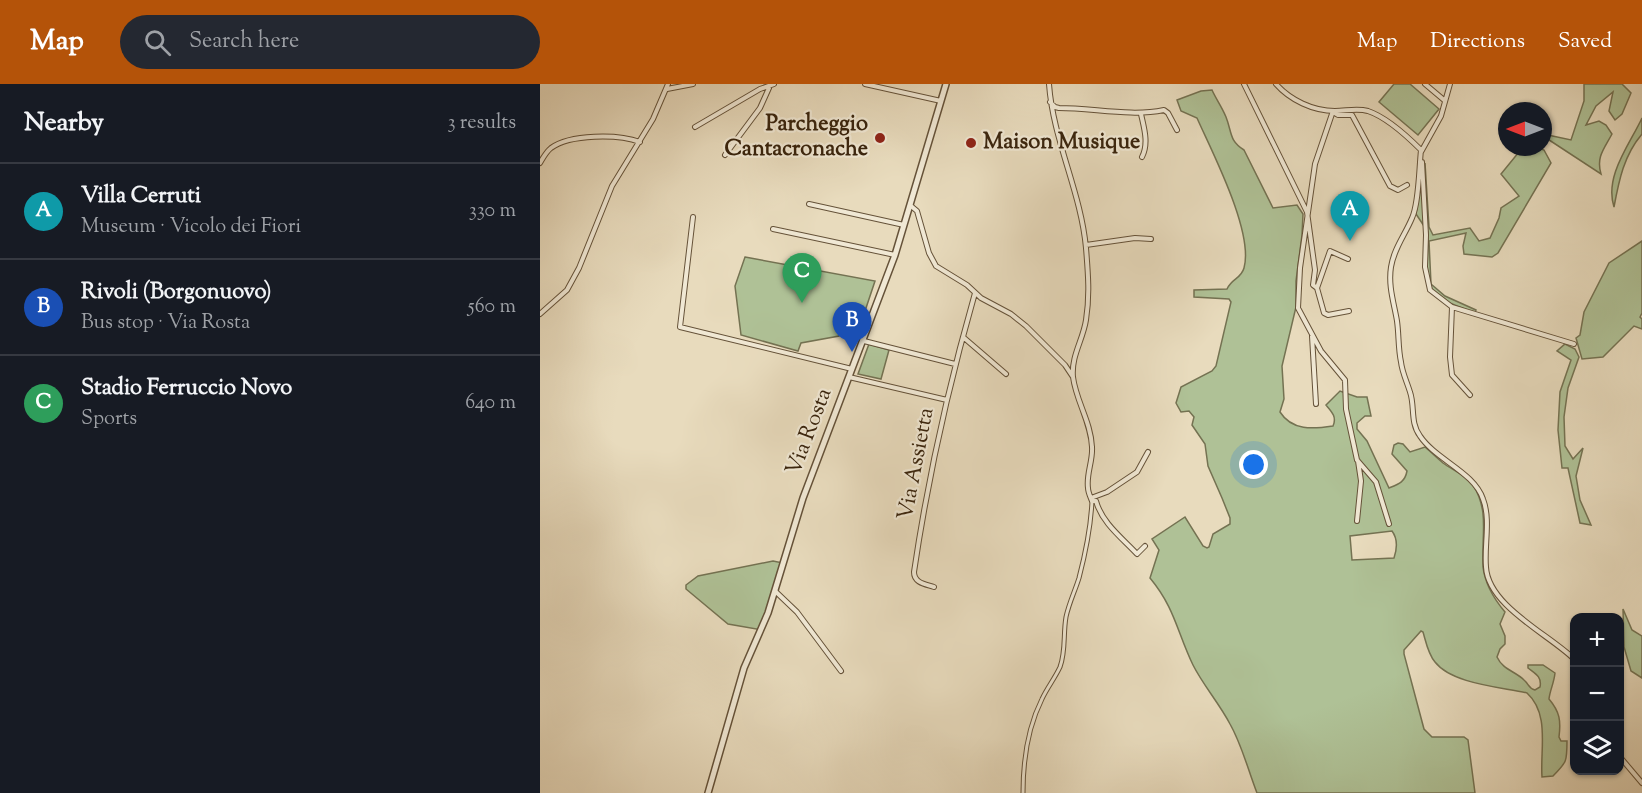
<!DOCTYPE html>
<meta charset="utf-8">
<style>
:root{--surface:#171b24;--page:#242831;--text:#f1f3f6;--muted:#9ea1a6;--line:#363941;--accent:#b45309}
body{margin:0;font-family:"Sorts Mill Goudy",serif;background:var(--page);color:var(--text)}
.controls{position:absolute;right:18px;bottom:18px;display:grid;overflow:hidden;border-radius:12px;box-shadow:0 2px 4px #0004}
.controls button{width:54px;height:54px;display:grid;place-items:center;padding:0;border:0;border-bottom:2px solid var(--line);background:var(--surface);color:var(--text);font:30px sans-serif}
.compass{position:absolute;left:958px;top:18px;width:54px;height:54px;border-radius:50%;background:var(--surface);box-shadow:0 2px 4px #0004;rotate:270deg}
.you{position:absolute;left:714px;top:381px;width:21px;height:21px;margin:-15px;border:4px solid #fff;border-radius:50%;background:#1a73e8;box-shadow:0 0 0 9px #1a73e833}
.badge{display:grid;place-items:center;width:39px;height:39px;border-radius:50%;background:var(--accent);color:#fff;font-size:20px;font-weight:700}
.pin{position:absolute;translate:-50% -50px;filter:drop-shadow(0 2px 3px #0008)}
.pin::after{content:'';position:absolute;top:32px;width:21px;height:18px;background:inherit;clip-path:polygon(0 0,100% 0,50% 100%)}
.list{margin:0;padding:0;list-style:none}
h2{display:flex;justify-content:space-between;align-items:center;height:78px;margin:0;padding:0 24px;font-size:26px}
h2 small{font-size:20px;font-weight:400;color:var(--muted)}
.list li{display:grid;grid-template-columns:39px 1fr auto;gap:18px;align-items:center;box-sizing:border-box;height:96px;padding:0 24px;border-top:2px solid var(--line)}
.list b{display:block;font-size:22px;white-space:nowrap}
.list p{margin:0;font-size:20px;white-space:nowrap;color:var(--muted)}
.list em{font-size:20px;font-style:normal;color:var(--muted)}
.icon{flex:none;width:33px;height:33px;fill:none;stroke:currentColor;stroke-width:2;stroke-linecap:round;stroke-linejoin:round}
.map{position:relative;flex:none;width:1102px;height:709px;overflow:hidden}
header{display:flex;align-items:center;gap:36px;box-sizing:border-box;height:84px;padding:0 30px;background:var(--accent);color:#fff}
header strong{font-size:28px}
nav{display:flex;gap:33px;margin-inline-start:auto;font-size:21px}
.search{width:420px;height:54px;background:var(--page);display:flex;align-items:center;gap:15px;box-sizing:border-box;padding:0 21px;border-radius:33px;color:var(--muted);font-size:22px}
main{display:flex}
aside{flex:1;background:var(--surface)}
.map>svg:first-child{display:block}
.green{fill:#afc196;stroke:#747252;stroke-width:1.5;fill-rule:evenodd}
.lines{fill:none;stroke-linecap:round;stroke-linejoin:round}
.pedestrian-casing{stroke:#655239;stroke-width:5}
.minor-casing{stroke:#655239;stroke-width:6}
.tertiary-casing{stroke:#655239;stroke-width:8}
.pedestrian{stroke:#f0e8d4;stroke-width:3}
.minor{stroke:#f0e8d4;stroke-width:4}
.tertiary{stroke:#f0e8d4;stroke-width:5}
.poi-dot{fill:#8f2418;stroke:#f0e8d4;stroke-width:2}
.labels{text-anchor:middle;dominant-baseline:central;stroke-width:4.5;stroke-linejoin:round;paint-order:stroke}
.poi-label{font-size:22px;font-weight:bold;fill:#39240d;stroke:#f0e8d4;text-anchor:end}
.street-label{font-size:22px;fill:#39240d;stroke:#f0e8d4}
</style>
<header>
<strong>Map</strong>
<div class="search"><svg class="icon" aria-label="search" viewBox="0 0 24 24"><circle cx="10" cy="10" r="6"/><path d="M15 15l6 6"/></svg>Search here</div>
<nav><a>Map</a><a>Directions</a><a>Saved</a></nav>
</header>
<main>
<aside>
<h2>Nearby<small>3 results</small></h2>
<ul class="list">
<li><span class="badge" style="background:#0f9aa8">A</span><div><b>Villa Cerruti</b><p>Museum · Vicolo dei Fiori</p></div><em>330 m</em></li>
<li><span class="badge" style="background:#1a4fb4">B</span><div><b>Rivoli (Borgonuovo)</b><p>Bus stop · Via Rosta</p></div><em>560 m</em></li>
<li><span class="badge" style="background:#2e9e5b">C</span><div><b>Stadio Ferruccio Novo</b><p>Sports</p></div><em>640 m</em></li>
</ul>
</aside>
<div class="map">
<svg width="1102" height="709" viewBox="0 0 1102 709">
<rect width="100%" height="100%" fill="#e8dbbd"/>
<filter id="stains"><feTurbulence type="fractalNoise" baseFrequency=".00333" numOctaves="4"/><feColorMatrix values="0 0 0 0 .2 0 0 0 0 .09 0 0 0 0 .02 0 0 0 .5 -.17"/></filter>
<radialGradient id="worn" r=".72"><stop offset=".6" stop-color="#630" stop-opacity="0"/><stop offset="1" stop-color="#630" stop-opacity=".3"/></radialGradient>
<path class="green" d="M854,0H870L899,25L878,51L839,18Z
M1044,0H1082L1091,9L1082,30L1075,36L1069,27L1073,8L1056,22L1046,41L1059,37L1066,41L1072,50C1064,65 1056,73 1061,90L1003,52V50L1031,56L1044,17Z
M672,6C676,15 682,23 686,33C692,48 689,57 704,66L733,124L757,121L763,130L762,151L756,197V223L742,282L744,315L740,328C752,347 773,345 793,342C797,333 792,328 786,321L800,307L817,313H827L831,332H825L817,339V345L827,357L849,404C859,400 865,398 867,387L852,370L854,361L858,359L863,360L870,368L885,363C891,368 897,374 903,379C912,386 926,391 933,401C950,427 941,454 943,483C945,500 954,515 965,528L960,540L965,552V560L960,565L957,573C963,586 975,587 984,596C989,600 988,604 995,606L1000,603C1002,593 996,590 988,584V581H1003L1015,589C1014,599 1010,606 1009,615C1020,628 1021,637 1019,653L1021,657H1027C1027,677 1027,678 1013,692L1002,693C1000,665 1010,630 987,609C961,603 912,600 895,578C888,570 886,558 883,548L881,547L864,566V570L884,645L892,653H924L928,656L935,709H717C708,686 702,661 690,640C679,619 663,601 653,581C637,548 635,524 610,494L619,466L612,455L645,433L663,462L667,464L669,463L673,450L690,440V434L682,414L668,382L665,360L652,341L654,333L649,327L641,328L636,319L641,303L672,287L676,282L691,218L689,215L654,213V206L687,205C692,194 701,195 704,184C714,148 672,68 657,34L641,27L637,16L661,7ZM852,447C858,455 857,465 854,474L812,476L810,452Z
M1102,34V50C1084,71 1079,96 1074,123C1064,92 1090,60 1102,34Z
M983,63H996L1004,66L1011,79L958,169L952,173L924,170L923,162L926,149L889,157L891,200L905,212L936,226L935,229L907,218L892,206L887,191L888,148L876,130L880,95L885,79L889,143L893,151L930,144L939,157L950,154L959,134L961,124L979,112L961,90Z
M1102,157V229L1100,233L1102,235V245L1094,242L1063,273L1042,275L1036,254L1040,251L1044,228L1069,179Z
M205,173L335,197L322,236L301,240L299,252L261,259L258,267L201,251L195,202Z
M329,260L349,266L341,295L318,290Z
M1025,260L1035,265L1039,273L1028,304L1024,333L1025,362L1033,375L1043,364L1036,392L1040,416L1051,441L1040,439L1028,384H1022L1018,346L1020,308L1031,276L1017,267Z
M233,477L243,479L222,546L188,540L146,505V501L158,492Z
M1083,525L1092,546L1102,552V594L1091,587L1084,563Z"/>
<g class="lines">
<defs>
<path id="pedestrian" d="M483,709C483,676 487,645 502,615C507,604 515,594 520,583C526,567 523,550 526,533C529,519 535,507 539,494C545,471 551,439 552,417"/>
<path id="minor" d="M325,0L401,17
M509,0C513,56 541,108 546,164C548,189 550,211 546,236C543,256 531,272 533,293C536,317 551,338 552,363C553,377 546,390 548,404C548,408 550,412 552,417H556C562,439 582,454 597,470L605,462
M704,0L767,128L775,186L773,201L777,204L784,229L788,231L809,227
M736,0C750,16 773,27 795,27C806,27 817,24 828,27C846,33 868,53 881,66C879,84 879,119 872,134C865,151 854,164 851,183C848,202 854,219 857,237C859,251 858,264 861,278C862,288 867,298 870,308C875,322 870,339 880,352C896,376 934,388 943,415C951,436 944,461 946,483C948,522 1010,551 1034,575
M885,0L904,16
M127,5L153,0
M510,18L515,23L519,24C554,24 590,33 624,26L628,29L637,46
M793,27L775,80L760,184L758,224L781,267L805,296L806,325L817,376L836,398L849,440
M793,28L798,31H812L850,102L858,106L867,101
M601,30C604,44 609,59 602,73
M155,43L220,5L234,0
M881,68L901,32L910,0
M185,71L220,24L229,4
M882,78L886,151L885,183L890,206L912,223L1034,260
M0,79C3,74 6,68 11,64C30,50 78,50 100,58
M269,120L364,141
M371,122L377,127L389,169L396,182L427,201L441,214L471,230L486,242L525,281L533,293
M153,133L140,243L312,285
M233,145L355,171
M546,161L595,154L611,155
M777,204L790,167L808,175
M912,223L910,273L912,291L930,311
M0,230L27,206L39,184L72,102L113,35L128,0
M772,252L776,320
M423,253L466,290
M324,257L415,280
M309,293L407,316
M551,414L567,408L597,388L608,368
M817,437L821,397L818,377
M394,503C385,500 374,499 374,488C388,393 409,300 435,209
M235,507L257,528L301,587
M1080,673L1102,699"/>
<path id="tertiary" d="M168,709L204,584L228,529L263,414L355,171L406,0"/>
</defs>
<use href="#pedestrian" class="pedestrian-casing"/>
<use href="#minor" class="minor-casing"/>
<use href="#tertiary" class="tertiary-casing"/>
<use href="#pedestrian" class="pedestrian"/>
<use href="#minor" class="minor"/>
<use href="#tertiary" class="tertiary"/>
</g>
<g class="poi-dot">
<circle cx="340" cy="54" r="6"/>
<circle cx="431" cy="59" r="6"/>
</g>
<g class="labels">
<g class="poi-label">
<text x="328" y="41">Parcheggio<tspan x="328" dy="25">Cantacronache</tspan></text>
<text x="443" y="59" text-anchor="start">Maison Musique</text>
</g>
<g class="street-label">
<text transform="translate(270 348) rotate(-69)">Via Rosta</text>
<text transform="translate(377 380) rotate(-79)">Via Assietta</text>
</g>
</g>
<rect width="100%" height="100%" filter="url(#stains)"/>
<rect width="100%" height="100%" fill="url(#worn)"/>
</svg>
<div class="controls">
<button>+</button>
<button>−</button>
<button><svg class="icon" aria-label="layers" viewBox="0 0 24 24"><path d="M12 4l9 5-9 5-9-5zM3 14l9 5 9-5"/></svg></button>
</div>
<svg class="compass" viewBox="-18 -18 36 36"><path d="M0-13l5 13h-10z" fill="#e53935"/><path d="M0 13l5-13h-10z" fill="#9ea1a6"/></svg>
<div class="you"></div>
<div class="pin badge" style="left:810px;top:157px;background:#0f9aa8">A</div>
<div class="pin badge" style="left:312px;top:268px;background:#1a4fb4">B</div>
<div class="pin badge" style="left:262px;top:219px;background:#2e9e5b">C</div>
</div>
</main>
